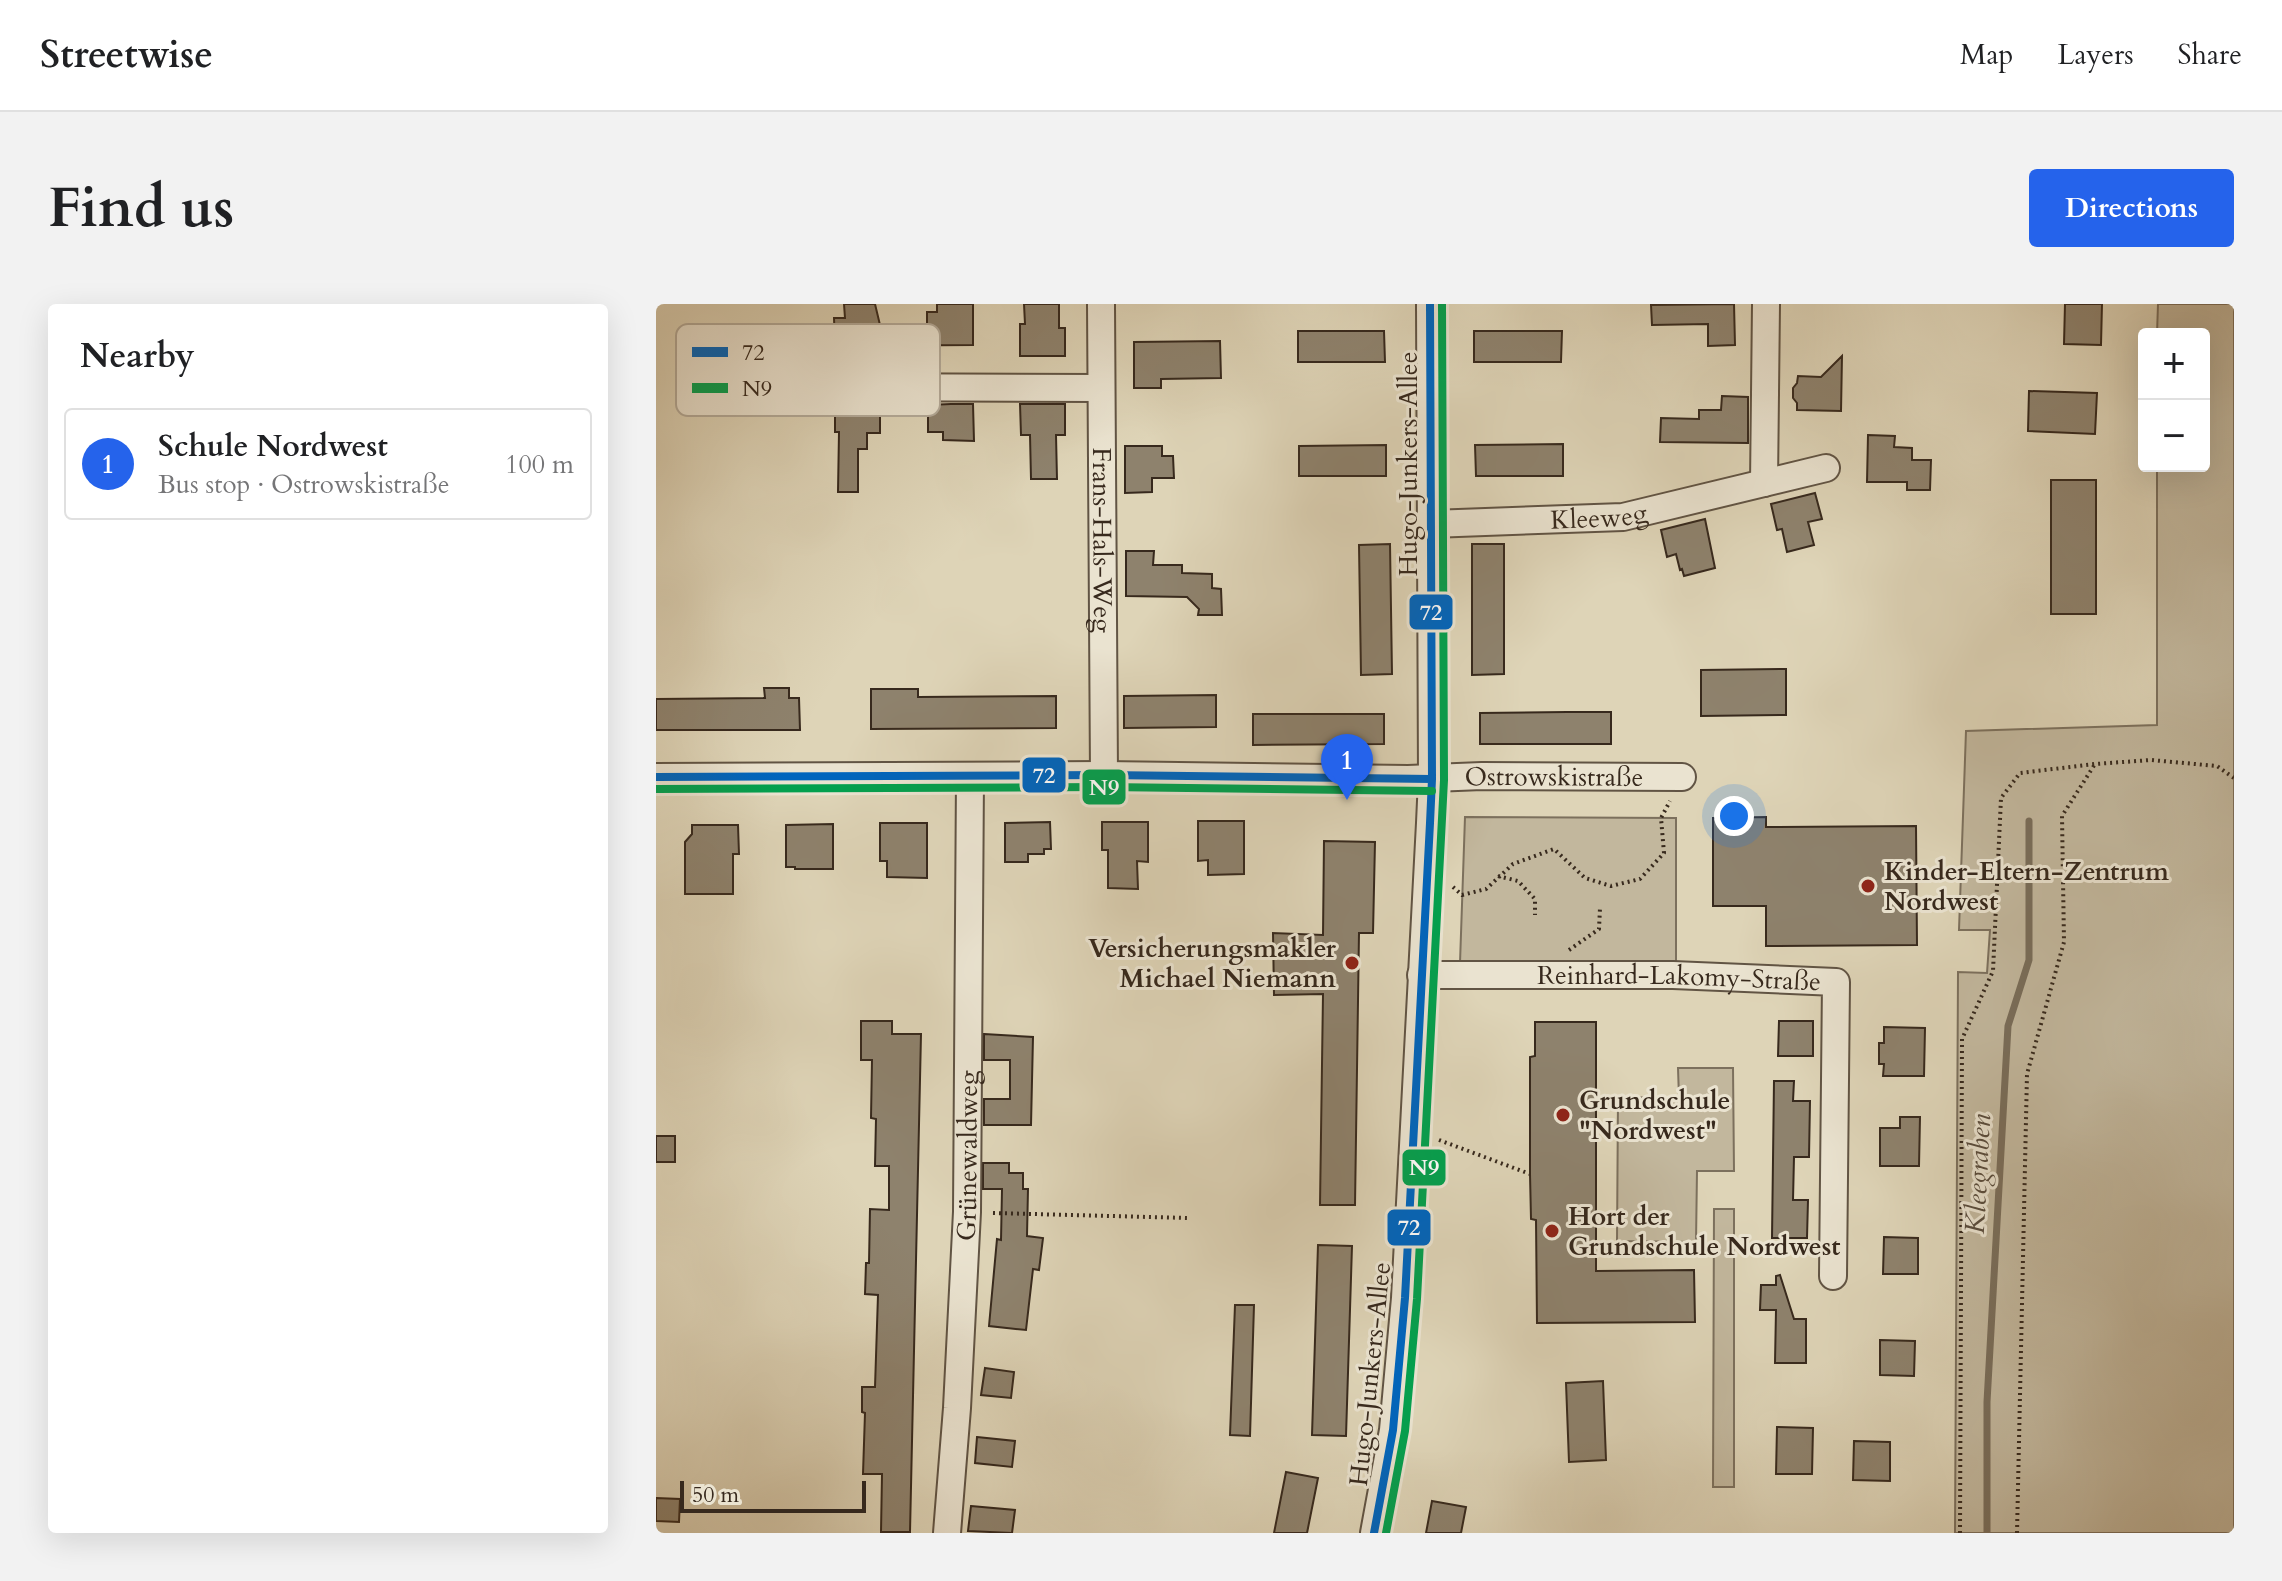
<!DOCTYPE html>
<meta charset="utf-8">
<style>
:root{--surface:#fff;--page:#f2f2f2;--text:#202124;--muted:#757577;--line:#e0e0e0;--accent:#2563eb}
body{margin:0;font-family:Cardo,serif;background:var(--page);color:var(--text)}
.controls{position:absolute;right:24px;top:24px;display:grid;overflow:hidden;border-radius:8px;box-shadow:0 8px 32px #0002}
.controls button{width:72px;height:72px;display:grid;place-items:center;padding:0;border:0;border-bottom:2px solid var(--line);background:var(--surface);color:var(--text);font:40px sans-serif}
.scale{position:absolute;left:24px;bottom:20px;width:186px;box-sizing:border-box;padding-left:8px;border:4px solid #37291d;border-top:0;font-size:22px;line-height:28px;white-space:nowrap;color:#37291d;-webkit-text-stroke:6px #eae3d0;paint-order:stroke}
.you{position:absolute;left:1078px;top:512px;width:28px;height:28px;margin:-20px;border:6px solid #fff;border-radius:50%;background:#1a73e8;box-shadow:0 0 0 12px #1a73e833}
.badge{display:grid;place-items:center;width:52px;height:52px;border-radius:50%;background:var(--accent);color:#fff;font-size:26px;font-weight:700}
.pin{position:absolute;translate:-50% -66px;filter:drop-shadow(0 2px 4px #0008)}
.pin::after{content:'';position:absolute;top:42px;width:28px;height:24px;background:inherit;clip-path:polygon(0 0,100% 0,50% 100%)}
.list{margin:0;padding:0;list-style:none}
h2{display:flex;justify-content:space-between;align-items:center;height:104px;margin:0;padding:0 32px;font-size:34px}
h2 small{font-size:26px;font-weight:400;color:var(--muted)}
.list li{display:grid;grid-template-columns:52px 1fr auto;gap:24px;align-items:center;box-sizing:border-box;height:112px;margin:0 16px 16px;padding:0 16px;border:2px solid var(--line);border-radius:8px}
.list b{display:block;font-size:30px;white-space:nowrap}
.list p{margin:0;font-size:26px;white-space:nowrap;color:var(--muted)}
.list em{font-size:26px;font-style:normal;color:var(--muted)}
.map{position:relative;flex:none;width:1578px;height:1229px;overflow:hidden;border-radius:8px}
header{display:flex;align-items:center;gap:48px;box-sizing:border-box;height:112px;padding:0 40px;background:var(--surface);border-bottom:2px solid var(--line)}
header strong{font-size:38px}
nav{display:flex;gap:44px;margin-inline-start:auto;font-size:28px}
.intro{display:flex;align-items:center;justify-content:space-between;box-sizing:border-box;height:192px;padding:0 48px}
h1{margin:0;font-size:56px}
.button{padding:20px 36px;border-radius:8px;background:var(--accent);color:#fff;font-size:28px;font-weight:700}
main{display:flex;gap:48px;padding:0 48px}
aside{flex:1;background:var(--surface);border-radius:8px;box-shadow:0 8px 32px #0002}
.map>svg:first-child{display:block}
.green{fill:#c2b79d;stroke:#7c705d;stroke-width:2}
.lines{fill:none;stroke-linecap:round;stroke-linejoin:round}
.stream{stroke:#796d5a;stroke-width:7}
.building{fill:#8e826d;stroke:#37291d;stroke-width:2}
.minor-casing{stroke:#615444;stroke-width:30}
.path{stroke:#37291d;stroke-width:4;stroke-dasharray:2 4;stroke-linecap:butt}
.minor{stroke:#eae3d0;stroke-width:26}
.bus-1-casing{stroke:#eae3d0;stroke-width:14}
.bus-2-casing{stroke:#eae3d0;stroke-width:14}
.bus-1{stroke:#0065bd;stroke-width:8}
.bus-2{stroke:#03a04e;stroke-width:8}
.poi-dot{fill:#8f2418;stroke:#eae3d0;stroke-width:3}
.labels{text-anchor:middle;dominant-baseline:central;stroke-width:6;stroke-linejoin:round;paint-order:stroke}
.street-label{font-size:26px;fill:#37291d;stroke:#eae3d0}
.poi-label{font-size:26px;font-weight:bold;fill:#37291d;stroke:#eae3d0;text-anchor:start}
.water-label{font-size:28px;font-style:italic;fill:#584b3c;stroke:#eae3d0}
.key{fill:#eae3d0;stroke:#b4ab9a;stroke-width:2}
.key-label{font-size:22px;fill:#37291d}
.line-badge{stroke:#eae3d0;stroke-width:3}
.badge-label{font-size:22px;text-anchor:middle;font-weight:bold;fill:#fff}
</style>
<header>
<strong>Streetwise</strong>
<nav><a>Map</a><a>Layers</a><a>Share</a></nav>
</header>
<div class="intro"><h1>Find us</h1><a class="button">Directions</a></div>
<main>
<aside>
<h2>Nearby<small></small></h2>
<ul class="list">
<li><span class="badge">1</span><div><b>Schule Nordwest</b><p>Bus stop · Ostrowskistraße</p></div><em>100 m</em></li>
</ul>
</aside>
<div class="map">
<svg width="1578" height="1229" viewBox="0 0 1578 1229">
<rect width="100%" height="100%" fill="#ded4b7"/>
<filter id="stains"><feTurbulence type="fractalNoise" baseFrequency=".0025" numOctaves="4"/><feColorMatrix values="0 0 0 0 .2 0 0 0 0 .09 0 0 0 0 .02 0 0 0 .5 -.17"/></filter>
<radialGradient id="worn" r=".72"><stop offset=".6" stop-color="#630" stop-opacity="0"/><stop offset="1" stop-color="#630" stop-opacity=".3"/></radialGradient>
<path class="green" d="M1502,0H1578V1229H1299L1302,668L1331,669L1334,626H1303L1310,427L1501,421V162H1548V30H1501Z
M809,513L1020,514V660L804,659Z
M1022,764H1077L1078,867H1041L1040,938L961,937L962,793L1023,794Z
M1058,905H1078V1183H1057Z"/>
<g class="lines">
<path class="stream" d="M1331,1229V1098L1352,722L1373,656V517"/>
</g>
<path class="building" d="M188,0H219L224,21L271,20V8H281V0H317V41L179,42L178,14H189Z
M368,0H403V24H409V52H364V20H369Z
M1078,0L1079,41L1052,42V20L996,21L995,1Z
M1409,0H1446L1445,41L1408,40Z
M642,27H728L729,58H642Z
M818,27H906L905,58H818Z
M564,37L565,74L505,75V84H478V38Z
M1186,52L1185,107L1141,106V99L1137,94V84L1141,79L1142,72L1165,73Z
M1373,87L1441,89L1439,130L1372,127Z
M1066,92L1092,93V139L1004,138L1005,114L1043,115V106H1065Z
M295,100H317L318,137L287,136V128H272V101Z
M364,100H409V131H400L401,175H375L374,131H365Z
M179,101H224V129H211V145H202V188H182L183,128H179Z
M1212,131L1239,132L1238,143L1256,144V156H1275L1274,186H1251V178H1211Z
M907,140V172H820L819,141Z
M730,141V172H643V142Z
M469,142H506V152H517L518,174H496V188L469,189Z
M1395,176H1440V310H1395Z
M1159,189L1166,215L1152,218L1158,241L1131,248L1126,225L1121,226L1115,200Z
M1049,215L1059,264L1028,272L1026,265L1024,266L1020,250L1011,253L1005,226Z
M734,240L736,370L705,371L703,241Z
M816,240H848V370L816,371Z
M470,247H498L497,261H526V269L556,270V284L565,285L566,311H542L543,305L531,293L470,292Z
M1130,365V411L1045,412V366Z
M108,384H133V394H143L144,426H0V395L109,394Z
M215,385H262V393L400,392V424L215,425Z
M560,391V423L468,424V392Z
M911,408H955V440H824V409Z
M597,410H728V440L597,441Z
M1110,513V523L1260,522L1261,641L1110,642V602H1057V514Z
M542,517H588V570L552,571V556L542,557Z
M394,518L395,545H388V550H372V558H349V519Z
M446,518H492V558L481,557L482,585L452,584V546H446Z
M224,519H271V574L231,573V557H224Z
M177,520V565H139V563H130V521Z
M36,521H82L83,550H77V590H29V538L36,530Z
M668,537L719,538L717,629H703L699,901H664L667,690L618,691L617,629L667,631Z
M205,717H236V730H265L254,1228H225L226,1170H207L209,1109L206,1108V1083H219L222,991L209,990L210,959H213L214,905L233,906V862H219L220,815L215,814L216,756H205Z
M1123,717H1157V752H1122Z
M879,718H940V967L1038,966L1039,1018L881,1019L880,916L875,915L874,870V753L879,752Z
M1228,723L1269,724L1268,772H1227L1228,760H1223V739H1228Z
M328,730L377,733L375,821H328V795H354V756H328Z
M1118,777H1138L1137,797H1154L1153,853H1138L1137,896H1152L1151,934H1116Z
M1244,813H1264L1263,862H1224V824H1244Z
M0,832H19V858H0Z
M327,859H353V869H367V885H372L371,932L387,934L383,966L377,965L370,1026L333,1022L341,935L345,936L346,885H327Z
M1228,933L1262,934V970H1227Z
M662,941L696,942L690,1132L656,1131Z
M1124,971L1138,1015H1150V1059H1119L1120,1006H1104L1105,981H1120V972Z
M579,1001H598L594,1132L574,1131Z
M1224,1036L1259,1037L1258,1072L1224,1071Z
M329,1064L358,1068L355,1094L325,1091Z
M947,1077L950,1156L913,1158L910,1079Z
M1121,1123L1157,1124L1156,1170H1120Z
M321,1133L359,1137L356,1163L319,1159Z
M1198,1137L1234,1138V1177L1197,1176Z
M630,1168L662,1174L651,1229H618Z
M0,1194L24,1195L23,1218L0,1217Z
M776,1197L810,1203L805,1229H770Z
M315,1202L359,1206L356,1229L312,1227Z"/>
<g class="lines">
<defs>
<g id="minor">
<path id="s1" d="M445,0L448,471"/>
<path d="M172,83L445,84"/>
<path d="M1108,179L1110,0"/>
<path id="s2" d="M775,220L967,213L1170,164"/>
<path id="s3" d="M0,473L448,471L752,475L826,472L1026,473"/>
<path id="s4" d="M765,671H1017L1180,678L1177,972"/>
<path id="s5" d="M291,1229L301,1104L311,908L314,473"/>
<path d="M718,1229L737,1126L749,994L774,519L776,475L774,0"/>
</g>
</defs>
<use href="#minor" class="minor-casing"/>
<path class="path" d="M842,572L862,577L879,595V611
M797,583L806,591L830,585L857,560L898,545L929,574L955,582L984,575L1008,549L1005,514L1014,497
M913,646L943,625L944,604
M783,836L874,870
M337,909L533,914
M1304,1229L1306,735L1337,667L1345,494L1364,469L1439,460L1495,456L1561,462L1578,474
M1361,1229L1371,770L1408,638L1406,512L1439,460"/>
<use href="#minor" class="minor"/>
<defs>
<path id="bus-1" d="M0,473L448,471L776,475
M718,1229L737,1126L749,994L774,519L776,475L774,0"/>
<path id="bus-2" d="M0,485L448,483L776,487
M730,1229L749,1127L761,995L788,476L786,0"/>
</defs>
<use href="#bus-1" class="bus-1-casing"/>
<use href="#bus-2" class="bus-2-casing"/>
<use href="#bus-1" class="bus-1"/>
<use href="#bus-2" class="bus-2"/>
</g>
<g class="poi-dot">
<circle cx="1212" cy="582" r="8"/>
<circle cx="696" cy="659" r="8"/>
<circle cx="907" cy="811" r="8"/>
<circle cx="896" cy="927" r="8"/>
</g>
<g class="labels">
<g class="street-label">
<text transform="translate(752 160) rotate(-90)">Hugo-Junkers-Allee</text>
<text stroke="none"><textPath href="#s2" startOffset="168">Kleeweg</textPath></text>
<text stroke="none"><textPath href="#s1" startOffset="236">Frans-Hals-Weg</textPath></text>
<text stroke="none"><textPath href="#s3" startOffset="898">Ostrowskistraße</textPath></text>
<text stroke="none"><textPath href="#s4" startOffset="258">Reinhard-Lakomy-Straße</textPath></text>
<text stroke="none"><textPath href="#s5" startOffset="378">Grünewaldweg</textPath></text>
<text transform="translate(714 1070) rotate(-84)">Hugo-Junkers-Allee</text>
</g>
<g class="poi-label">
<text x="1228" y="567">Kinder-Eltern-Zentrum<tspan x="1228" dy="30">Nordwest</tspan></text>
<text x="680" y="644" text-anchor="end">Versicherungsmakler<tspan x="680" dy="30">Michael Niemann</tspan></text>
<text x="923" y="796">Grundschule<tspan x="923" dy="30">"Nordwest"</tspan></text>
<text x="912" y="912">Hort der<tspan x="912" dy="30">Grundschule Nordwest</tspan></text>
</g>
<g class="water-label">
<text transform="translate(1322 870) rotate(-87)">Kleegraben</text>
</g>
</g>
<rect x="20" y="20" width="264" height="92" rx="12" class="key"/>
<rect x="36" y="43" width="36" height="10" fill="#0065bd"/>
<rect x="36" y="79" width="36" height="10" fill="#03a04e"/>
<g class="key-label">
<text x="86" y="56">72</text>
<text x="86" y="92">N9</text>
</g>
<g class="line-badge">
<rect x="752" y="289" width="46" height="38" rx="8" fill="#0065bd"/>
<rect x="365" y="452" width="46" height="38" rx="8" fill="#0065bd"/>
<rect x="425" y="464" width="46" height="38" rx="8" fill="#03a04e"/>
<rect x="745" y="844" width="46" height="39" rx="8" fill="#03a04e"/>
<rect x="730" y="904" width="46" height="39" rx="8" fill="#0065bd"/>
</g>
<g class="badge-label">
<text x="775" y="316">72</text>
<text x="388" y="479">72</text>
<text x="448" y="491">N9</text>
<text x="768" y="871">N9</text>
<text x="753" y="931">72</text>
</g>
<rect width="100%" height="100%" filter="url(#stains)"/>
<rect width="100%" height="100%" fill="url(#worn)"/>
</svg>
<div class="controls">
<button>+</button>
<button>−</button>
</div>
<div class="scale">50 m</div>
<div class="you"></div>
<div class="pin badge" style="left:691px;top:496px">1</div>
</div>
</main>
